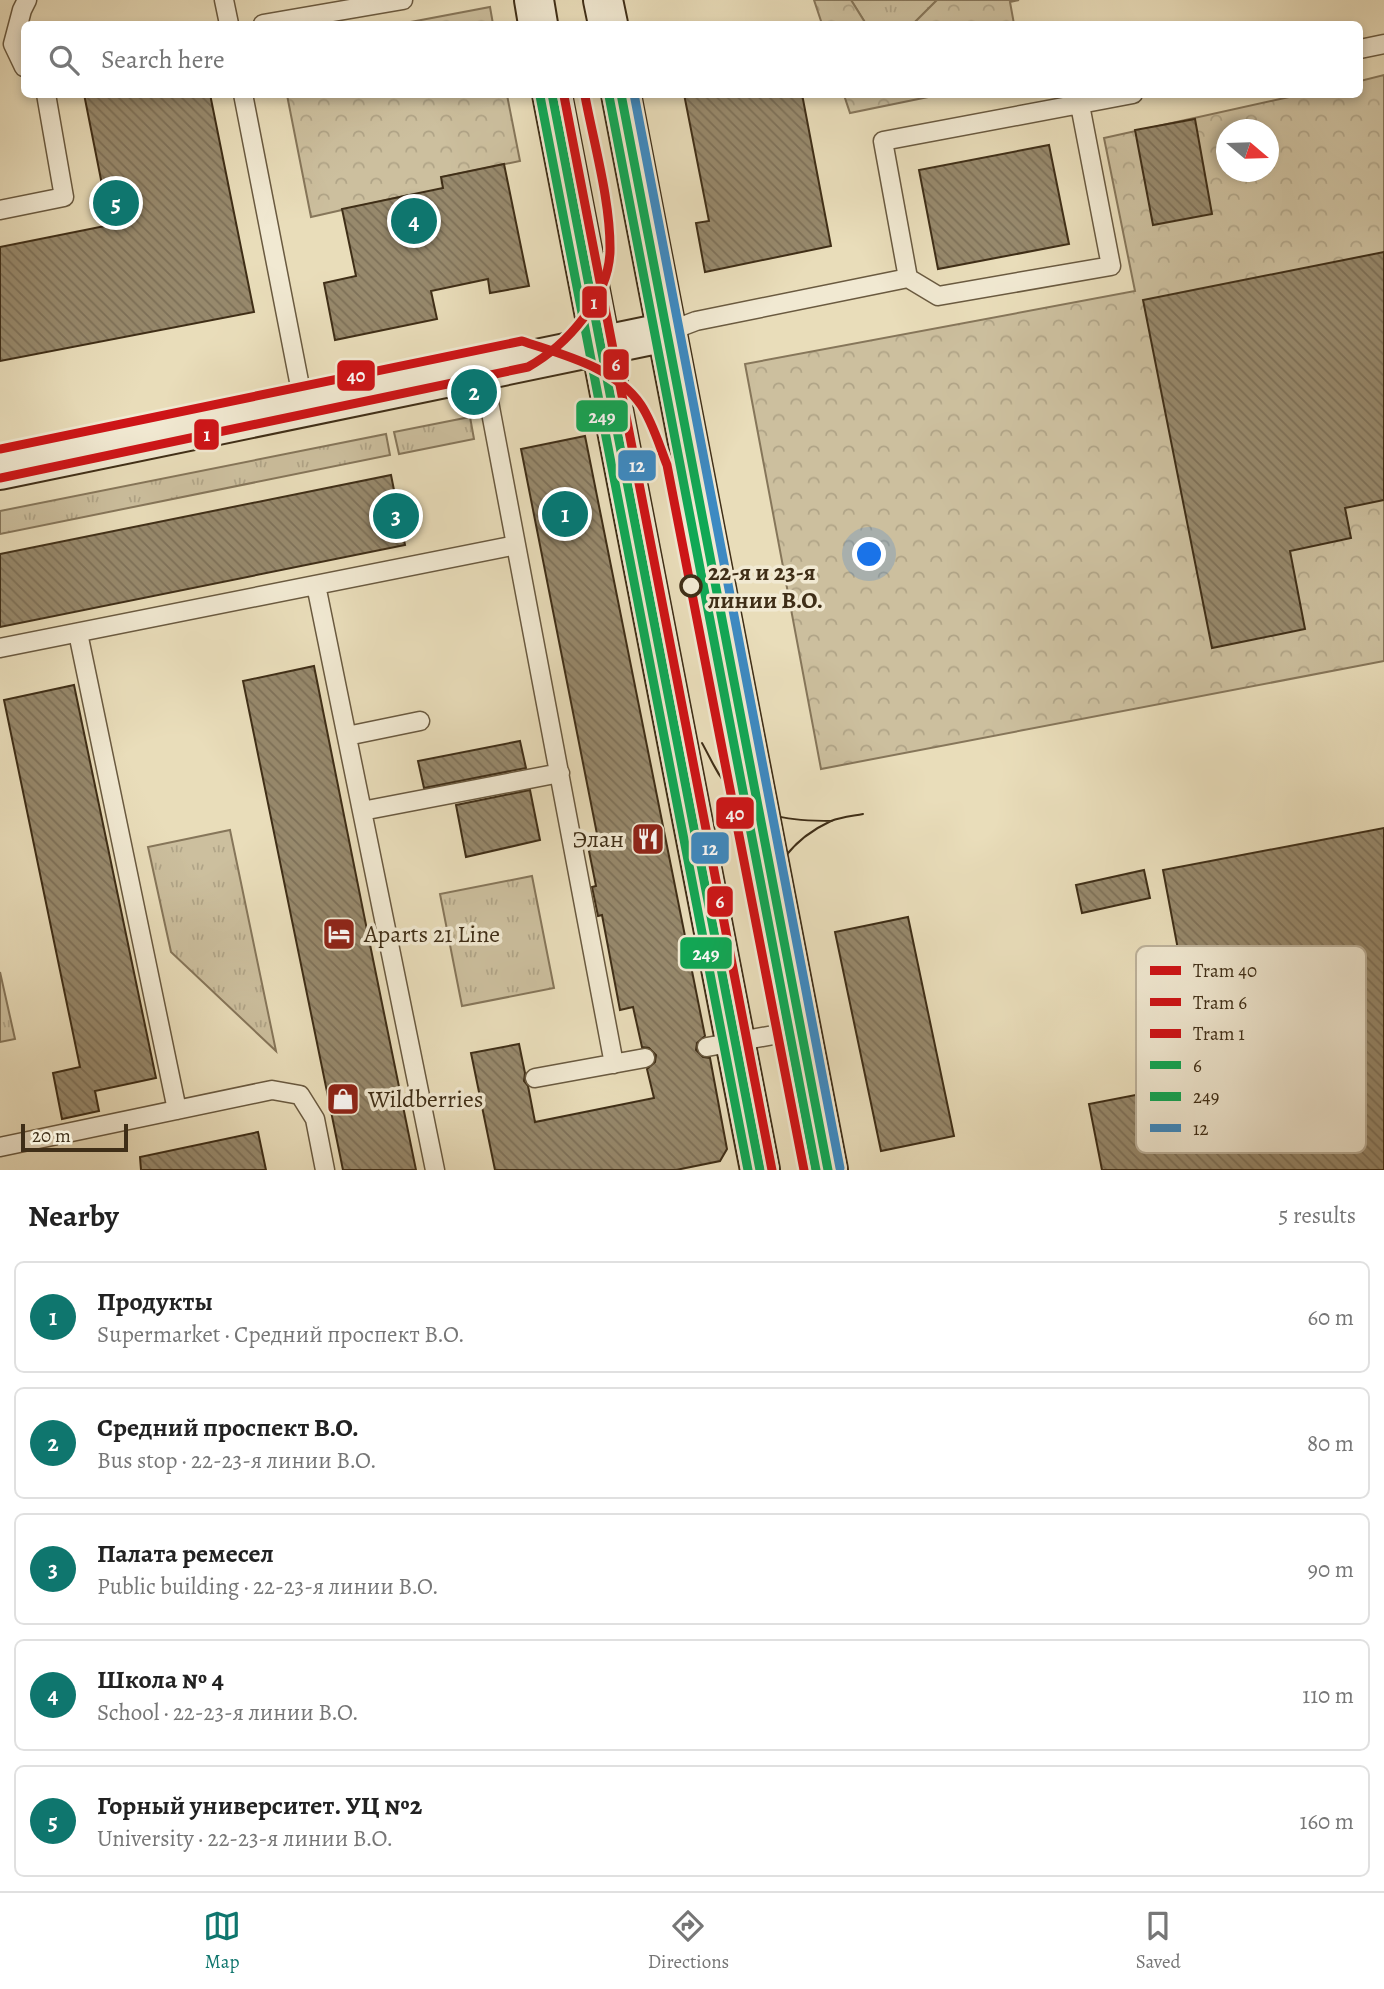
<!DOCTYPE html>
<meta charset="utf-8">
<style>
:root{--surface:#fff;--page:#f2f2f2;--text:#222;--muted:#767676;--line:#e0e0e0;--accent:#0f766e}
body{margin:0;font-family:Alegreya,serif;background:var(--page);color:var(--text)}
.compass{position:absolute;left:1216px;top:119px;width:63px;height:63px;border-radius:50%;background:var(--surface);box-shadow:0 4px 10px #0003;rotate:109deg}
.scale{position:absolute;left:21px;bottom:18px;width:107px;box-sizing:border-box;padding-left:7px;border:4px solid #3f2e17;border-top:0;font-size:19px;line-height:24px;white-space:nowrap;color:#3f2e17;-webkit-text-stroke:5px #f1e9d2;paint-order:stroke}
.you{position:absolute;left:870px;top:555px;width:24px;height:24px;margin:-18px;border:5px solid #fff;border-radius:50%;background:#1a73e8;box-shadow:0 0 0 10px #1a73e833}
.badge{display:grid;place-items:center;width:46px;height:46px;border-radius:50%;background:var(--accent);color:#fff;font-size:23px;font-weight:700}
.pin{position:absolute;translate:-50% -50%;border:4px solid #fff;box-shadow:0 2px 7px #0006}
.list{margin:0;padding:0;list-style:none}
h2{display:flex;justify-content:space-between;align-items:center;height:91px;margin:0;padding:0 28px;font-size:30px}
h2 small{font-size:23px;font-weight:400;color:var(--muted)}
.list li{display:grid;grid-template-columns:46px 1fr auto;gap:21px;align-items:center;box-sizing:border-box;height:112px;margin:0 14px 14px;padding:0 14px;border:2px solid var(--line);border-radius:10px}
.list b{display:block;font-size:26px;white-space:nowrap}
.list p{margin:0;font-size:23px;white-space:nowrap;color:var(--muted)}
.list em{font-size:23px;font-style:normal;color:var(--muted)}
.icon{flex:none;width:38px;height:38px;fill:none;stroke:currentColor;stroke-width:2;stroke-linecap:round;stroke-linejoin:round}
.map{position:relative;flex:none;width:1384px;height:1170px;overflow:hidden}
.search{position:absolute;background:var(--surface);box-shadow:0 4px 10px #0003;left:21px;right:21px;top:21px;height:77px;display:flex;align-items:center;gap:18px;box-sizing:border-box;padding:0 24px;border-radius:10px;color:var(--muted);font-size:26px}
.sheet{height:721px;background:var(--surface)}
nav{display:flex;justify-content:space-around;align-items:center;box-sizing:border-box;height:98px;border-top:2px solid var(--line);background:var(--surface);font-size:19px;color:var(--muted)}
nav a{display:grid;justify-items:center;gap:4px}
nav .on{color:var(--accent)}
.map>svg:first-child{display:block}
.grass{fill:url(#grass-tufts);stroke:#86765a;stroke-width:2}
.forest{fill:url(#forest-crowns);stroke:#86765a;stroke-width:2;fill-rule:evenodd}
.building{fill:url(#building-back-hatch);stroke:#3f2e17;stroke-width:2}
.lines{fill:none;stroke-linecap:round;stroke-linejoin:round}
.lane-casing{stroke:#6a5a40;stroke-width:21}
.secondary-casing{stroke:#3f2e17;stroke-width:42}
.lane{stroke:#f1e9d2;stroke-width:18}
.secondary{stroke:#f1e9d2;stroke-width:38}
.tram{stroke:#3f2e17;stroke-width:2}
.bus-1-casing{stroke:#f1e9d2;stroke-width:14}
.bus-2-casing{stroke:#f1e9d2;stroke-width:14}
.bus-3-casing{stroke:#f1e9d2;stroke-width:14}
.bus-1{stroke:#10a855;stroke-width:9}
.bus-2{stroke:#10a855;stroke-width:9}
.bus-3{stroke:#3d8ac2;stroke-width:9}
.tram-1-casing{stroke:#f1e9d2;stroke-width:14}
.tram-2-casing{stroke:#f1e9d2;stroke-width:14}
.tram-3-casing{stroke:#f1e9d2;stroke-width:14}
.tram-1{stroke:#ce1417;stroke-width:9}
.tram-2{stroke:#ce1417;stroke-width:9}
.tram-3{stroke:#ce1417;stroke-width:9}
.stop-dot{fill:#f1e9d2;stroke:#3f2e17;stroke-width:3.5}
.labels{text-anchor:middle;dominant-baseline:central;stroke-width:7;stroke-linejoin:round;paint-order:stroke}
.stop-label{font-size:24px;font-weight:bold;fill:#3f2e17;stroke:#f1e9d2;text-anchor:start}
.poi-label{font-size:24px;fill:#3f2e17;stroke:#f1e9d2;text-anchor:start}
.key{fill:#f1e9d2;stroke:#bcb19a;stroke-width:2}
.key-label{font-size:19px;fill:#3f2e17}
.line-badge{stroke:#f1e9d2;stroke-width:2.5}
.badge-label{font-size:19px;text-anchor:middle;font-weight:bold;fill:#fff}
</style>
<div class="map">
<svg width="1384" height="1170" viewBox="0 0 1384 1170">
<defs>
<pattern id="grass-tufts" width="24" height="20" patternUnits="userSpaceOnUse" patternTransform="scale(1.75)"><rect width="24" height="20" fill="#ccbf9e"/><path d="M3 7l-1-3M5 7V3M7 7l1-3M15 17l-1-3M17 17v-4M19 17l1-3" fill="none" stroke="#b0a487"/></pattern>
<pattern id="forest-crowns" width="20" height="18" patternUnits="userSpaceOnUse" patternTransform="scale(1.75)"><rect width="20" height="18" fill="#ccbf9e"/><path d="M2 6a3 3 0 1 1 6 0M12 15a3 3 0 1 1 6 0" fill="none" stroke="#b0a487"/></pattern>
<pattern id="building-back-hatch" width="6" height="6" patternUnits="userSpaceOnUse" patternTransform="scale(1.75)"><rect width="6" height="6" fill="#97896c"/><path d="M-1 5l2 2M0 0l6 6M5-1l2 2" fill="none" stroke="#7d7058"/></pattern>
</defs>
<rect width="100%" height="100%" fill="#e9ddba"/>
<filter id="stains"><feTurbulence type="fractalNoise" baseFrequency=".00286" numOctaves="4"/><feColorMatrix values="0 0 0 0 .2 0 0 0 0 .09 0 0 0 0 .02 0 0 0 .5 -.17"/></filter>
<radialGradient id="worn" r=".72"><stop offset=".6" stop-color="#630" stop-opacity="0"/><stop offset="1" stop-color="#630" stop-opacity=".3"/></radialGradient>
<path class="grass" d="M851,0H937L913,24H866Z
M470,417L474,439L399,454L394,432Z
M386,434L390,455L0,534V511Z
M230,830L276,1051L171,952L148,847Z
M532,876L554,988L462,1006L440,894Z
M0,972L15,1039L0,1042Z"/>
<path class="forest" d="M814,0H851L866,24H822Z
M937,0H1019L1010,2L1014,24H913Z
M490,7L493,24H400Z
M1384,75V661L821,769L745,364L1135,291L1104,138L1298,95L1360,94V81ZM1226,130H1268V172H1226Z
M287,95H507L520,161L442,177L448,209L408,195L311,217Z
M844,95V94L938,95L850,113Z"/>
<path class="building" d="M84,94H210L254,312L0,361V247L110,225Z
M684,94H802L831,246L705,272L696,223L709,221Z
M1195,119L1212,214L1153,225L1135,130Z
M1049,145L1069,244L938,269L919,170Z
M504,164L529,286L490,293L488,279L431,291L437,319L335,340L324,283L356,276L342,209L443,188L441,177Z
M1384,252V500L1345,508L1351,538L1290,551L1305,629L1212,648L1143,300Z
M585,436L705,1036L697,1043L696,1050L703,1057L710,1058L727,1149L720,1161L676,1170H495L471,1053L519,1044L525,1073L524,1081L528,1086L535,1122L654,1098L647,1069L655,1062L656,1055L649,1048L642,1047L633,1007L620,1010L602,915L598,916L592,887L596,886L586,836L597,834L521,449Z
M391,475L405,545L0,627V554Z
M314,666L365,920L416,1170H343L243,681Z
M74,685L156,1078L95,1091L99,1111L62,1119L53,1073L80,1067L4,700Z
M520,741L526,768L424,788L418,761Z
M530,790L540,840L466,857L456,805Z
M1384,828V1170H1102L1089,1104L1203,1082L1163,870Z
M1144,870L1150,898L1082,913L1076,885Z
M908,917L954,1136L881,1151L835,932Z
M258,1132L266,1170H141L140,1157Z"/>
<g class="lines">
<defs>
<path id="lane" d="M224,0L229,24
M263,24L403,0
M1360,49L1384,44
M24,67L13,44L22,10L27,0
M243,94L304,407
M0,210L64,197L46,94
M908,278L883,141L1133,94
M667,332L696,321L908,278L938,296L1111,266L1080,105
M483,370L614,1064
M316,585L435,1170
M78,633L177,1110
M0,648L516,545
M347,736L420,721
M362,811L560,773
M707,1047L801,1030
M535,1078L645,1058
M0,1147L272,1090L300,1095L315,1119L325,1170"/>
<path id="secondary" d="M534,0L538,24
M603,0L608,24
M552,94L760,1170
M621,94L828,1170
M0,470L667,332"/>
</defs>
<use href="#lane" class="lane-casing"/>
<use href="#secondary" class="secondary-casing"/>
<use href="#lane" class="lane"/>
<use href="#secondary" class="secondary"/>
<path class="tram" d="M702,743C711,759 718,777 731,790C758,819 795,821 832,821
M761,950C761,937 759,924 761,912C769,870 792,839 831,821C841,817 853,816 863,814"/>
<defs>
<path id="bus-1" d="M552,94L760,1170
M621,94L828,1170"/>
<path id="bus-2" d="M540,96L748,1170
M609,96L816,1170"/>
<path id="bus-3" d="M565,94L772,1168
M634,94L840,1168"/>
</defs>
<use href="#bus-1" class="bus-1-casing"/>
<use href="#bus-2" class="bus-2-casing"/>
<use href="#bus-3" class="bus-3-casing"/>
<use href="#bus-1" class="bus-1"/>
<use href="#bus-2" class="bus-2"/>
<use href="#bus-3" class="bus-3"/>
<defs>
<path id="tram-1" d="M0,449L522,341C563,355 615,367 641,405C653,423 659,445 667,465L804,1170"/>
<path id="tram-2" d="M564,96L772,1170"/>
<path id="tram-3" d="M0,478L528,367C567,345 608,299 610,252C611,203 594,144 585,96"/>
</defs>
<use href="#tram-1" class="tram-1-casing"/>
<use href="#tram-2" class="tram-2-casing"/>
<use href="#tram-3" class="tram-3-casing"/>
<use href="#tram-1" class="tram-1"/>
<use href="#tram-2" class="tram-2"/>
<use href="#tram-3" class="tram-3"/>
</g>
<defs>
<symbol id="restaurant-square" viewBox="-11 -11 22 22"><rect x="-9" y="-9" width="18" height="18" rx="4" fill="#8f2418" stroke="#f1e9d2"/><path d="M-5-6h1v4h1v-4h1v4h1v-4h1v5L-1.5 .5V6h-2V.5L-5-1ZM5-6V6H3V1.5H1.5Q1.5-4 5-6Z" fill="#fff"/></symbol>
<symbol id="hotel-square" viewBox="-11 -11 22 22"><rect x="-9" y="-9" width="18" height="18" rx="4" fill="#8f2418" stroke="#f1e9d2"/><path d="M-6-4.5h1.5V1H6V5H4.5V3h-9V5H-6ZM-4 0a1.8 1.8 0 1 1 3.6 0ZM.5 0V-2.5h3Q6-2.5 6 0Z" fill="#fff"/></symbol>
<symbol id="shop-square" viewBox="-11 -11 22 22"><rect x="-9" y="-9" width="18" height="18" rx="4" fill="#8f2418" stroke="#f1e9d2"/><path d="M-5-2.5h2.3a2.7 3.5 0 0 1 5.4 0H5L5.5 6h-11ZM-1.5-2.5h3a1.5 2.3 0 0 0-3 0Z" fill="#fff"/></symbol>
</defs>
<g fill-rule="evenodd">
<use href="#restaurant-square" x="629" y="820" width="38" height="38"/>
<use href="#hotel-square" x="320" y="915" width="38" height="38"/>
<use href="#shop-square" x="324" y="1080" width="38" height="38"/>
</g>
<circle class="stop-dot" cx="691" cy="586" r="10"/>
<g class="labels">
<g class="stop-label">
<text x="708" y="572">22-я и 23-я<tspan x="708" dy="28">линии В.О.</tspan></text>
</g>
<g class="poi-label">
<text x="624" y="839" text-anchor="end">Элан</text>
<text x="364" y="934">Aparts 21 Line</text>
<text x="368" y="1099">Wildberries</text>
</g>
</g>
<rect x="1136" y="946" width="230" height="207" rx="10" class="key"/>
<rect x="1150" y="966" width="31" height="9" fill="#ce1417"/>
<rect x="1150" y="998" width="31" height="8" fill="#ce1417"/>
<rect x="1150" y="1029" width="31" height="9" fill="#ce1417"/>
<rect x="1150" y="1061" width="31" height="8" fill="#10a855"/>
<rect x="1150" y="1092" width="31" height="9" fill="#10a855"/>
<rect x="1150" y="1124" width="31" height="8" fill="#3d8ac2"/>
<g class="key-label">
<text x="1193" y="977">Tram 40</text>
<text x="1193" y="1009">Tram 6</text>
<text x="1193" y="1040">Tram 1</text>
<text x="1193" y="1072">6</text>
<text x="1193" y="1103">249</text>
<text x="1193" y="1135">12</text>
</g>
<g class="line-badge">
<rect x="581" y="285" width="27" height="34" rx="7" fill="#ce1417"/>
<rect x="602" y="348" width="28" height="33" rx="7" fill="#ce1417"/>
<rect x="336" y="359" width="40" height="33" rx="7" fill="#ce1417"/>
<rect x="575" y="399" width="54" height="34" rx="7" fill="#10a855"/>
<rect x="193" y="418" width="27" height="33" rx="7" fill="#ce1417"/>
<rect x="617" y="449" width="40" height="33" rx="7" fill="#3d8ac2"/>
<rect x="715" y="796" width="40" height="34" rx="7" fill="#ce1417"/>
<rect x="690" y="831" width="40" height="34" rx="7" fill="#3d8ac2"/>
<rect x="706" y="885" width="28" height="33" rx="7" fill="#ce1417"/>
<rect x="679" y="936" width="54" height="34" rx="7" fill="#10a855"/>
</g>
<g class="badge-label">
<text x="594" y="309">1</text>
<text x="616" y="371">6</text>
<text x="356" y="382">40</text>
<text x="602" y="423">249</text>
<text x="207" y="441">1</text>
<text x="637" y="472">12</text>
<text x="735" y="820">40</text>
<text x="710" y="855">12</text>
<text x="720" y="908">6</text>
<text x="706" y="960">249</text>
</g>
<rect width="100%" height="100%" filter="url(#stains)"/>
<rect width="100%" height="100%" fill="url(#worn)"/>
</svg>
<svg class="compass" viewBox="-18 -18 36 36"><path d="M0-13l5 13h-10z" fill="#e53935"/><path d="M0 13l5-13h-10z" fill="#767676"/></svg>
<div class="scale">20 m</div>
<div class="you"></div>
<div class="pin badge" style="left:565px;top:514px">1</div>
<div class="pin badge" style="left:474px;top:392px">2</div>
<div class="pin badge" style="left:396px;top:516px">3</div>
<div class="pin badge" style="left:414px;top:221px">4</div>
<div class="pin badge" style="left:116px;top:203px">5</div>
<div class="search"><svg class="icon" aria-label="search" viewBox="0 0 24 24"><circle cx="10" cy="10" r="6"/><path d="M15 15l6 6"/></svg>Search here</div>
</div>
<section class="sheet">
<h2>Nearby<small>5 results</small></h2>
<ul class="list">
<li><span class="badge">1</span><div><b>Продукты</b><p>Supermarket · Средний проспект В.О.</p></div><em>60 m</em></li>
<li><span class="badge">2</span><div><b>Средний проспект В.О.</b><p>Bus stop · 22-23-я линии В.О.</p></div><em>80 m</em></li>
<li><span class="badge">3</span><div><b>Палата ремесел</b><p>Public building · 22-23-я линии В.О.</p></div><em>90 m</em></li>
<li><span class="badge">4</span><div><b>Школа № 4</b><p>School · 22-23-я линии В.О.</p></div><em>110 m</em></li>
<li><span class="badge">5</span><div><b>Горный университет. УЦ №2</b><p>University · 22-23-я линии В.О.</p></div><em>160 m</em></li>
</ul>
</section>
<nav>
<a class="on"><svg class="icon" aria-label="map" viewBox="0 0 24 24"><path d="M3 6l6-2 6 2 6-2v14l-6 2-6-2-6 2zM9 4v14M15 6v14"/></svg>Map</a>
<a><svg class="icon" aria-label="directions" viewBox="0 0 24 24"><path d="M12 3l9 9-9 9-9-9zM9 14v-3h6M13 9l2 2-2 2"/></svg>Directions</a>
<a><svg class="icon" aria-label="saved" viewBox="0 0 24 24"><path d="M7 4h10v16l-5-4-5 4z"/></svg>Saved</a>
</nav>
